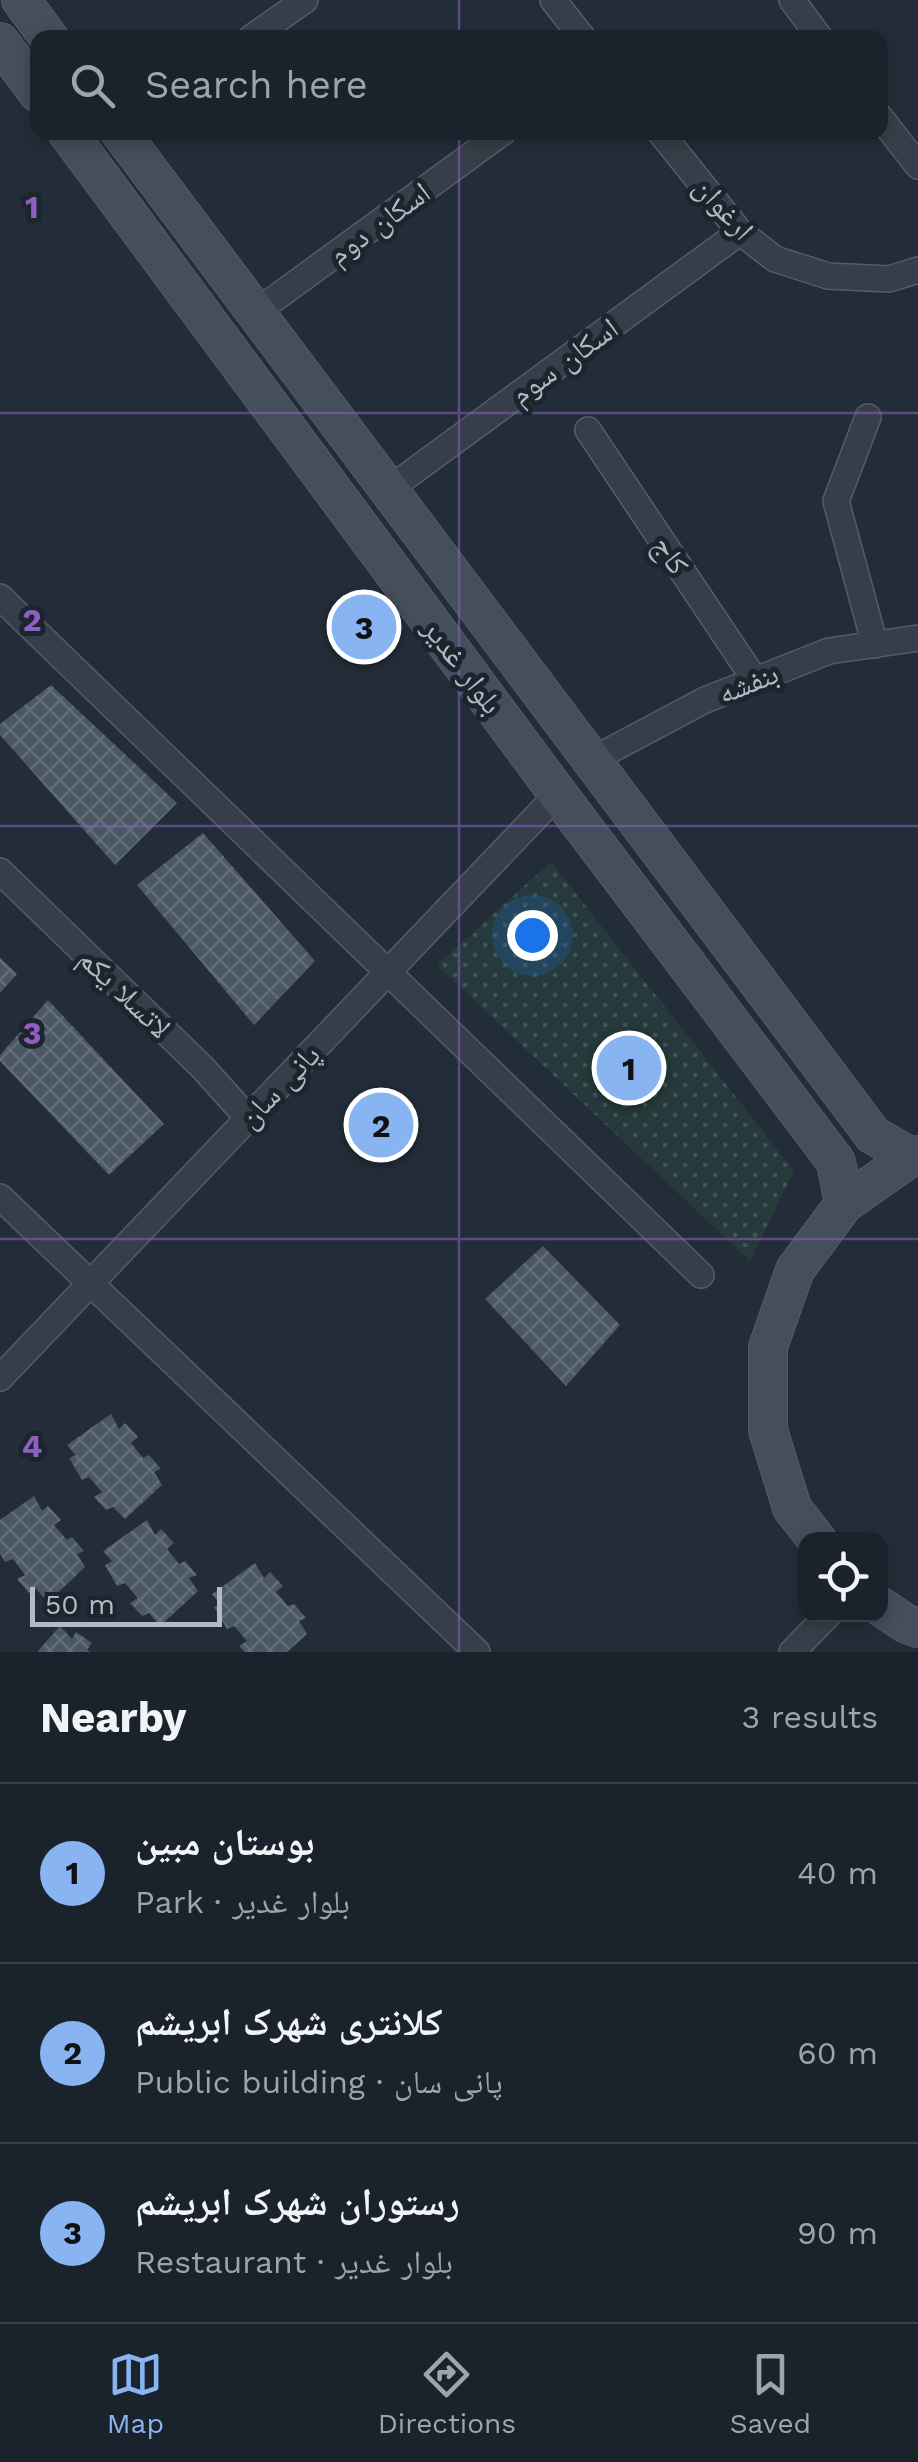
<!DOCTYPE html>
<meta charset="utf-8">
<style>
:root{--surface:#1a222b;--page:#272f37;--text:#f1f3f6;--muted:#9fa4a9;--line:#383f47;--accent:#89b4f2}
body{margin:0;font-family:"Work Sans","Noto Naskh Arabic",sans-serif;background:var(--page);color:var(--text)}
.controls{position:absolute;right:30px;bottom:30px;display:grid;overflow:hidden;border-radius:20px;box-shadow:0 5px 15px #0003}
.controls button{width:90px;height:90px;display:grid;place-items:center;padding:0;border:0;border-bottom:2px solid var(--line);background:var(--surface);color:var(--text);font:50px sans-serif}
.scale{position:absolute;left:30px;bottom:25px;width:192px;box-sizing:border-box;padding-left:10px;border:5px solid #b1bac5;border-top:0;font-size:28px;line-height:35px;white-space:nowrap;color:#b1bac5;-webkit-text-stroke:8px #1c242e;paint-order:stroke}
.you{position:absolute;left:532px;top:935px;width:35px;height:35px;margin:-25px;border:8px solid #fff;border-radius:50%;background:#1a73e8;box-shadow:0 0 0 15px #1a73e833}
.badge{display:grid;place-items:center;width:65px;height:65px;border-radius:50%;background:var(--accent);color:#111;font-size:32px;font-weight:700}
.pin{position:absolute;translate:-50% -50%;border:5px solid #fff;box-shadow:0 2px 10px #0006}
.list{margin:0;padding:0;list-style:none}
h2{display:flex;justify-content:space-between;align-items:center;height:130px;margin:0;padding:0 40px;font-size:42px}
h2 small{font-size:32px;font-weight:400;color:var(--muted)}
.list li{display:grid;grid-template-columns:65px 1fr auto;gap:30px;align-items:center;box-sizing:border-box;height:180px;padding:0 40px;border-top:2px solid var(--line)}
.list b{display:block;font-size:38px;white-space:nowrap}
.list p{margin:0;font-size:32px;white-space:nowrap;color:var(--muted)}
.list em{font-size:32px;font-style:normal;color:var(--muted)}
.icon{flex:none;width:55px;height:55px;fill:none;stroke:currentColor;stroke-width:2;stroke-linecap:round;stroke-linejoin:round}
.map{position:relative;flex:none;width:918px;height:1652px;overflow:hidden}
.search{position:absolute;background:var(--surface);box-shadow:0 5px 15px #0003;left:30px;right:30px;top:30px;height:110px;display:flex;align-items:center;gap:25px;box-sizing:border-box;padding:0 35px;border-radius:20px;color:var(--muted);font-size:38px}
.sheet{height:670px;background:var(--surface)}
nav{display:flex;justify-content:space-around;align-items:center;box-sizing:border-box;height:140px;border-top:2px solid var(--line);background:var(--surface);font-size:28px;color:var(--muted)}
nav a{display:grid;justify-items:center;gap:5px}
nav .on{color:var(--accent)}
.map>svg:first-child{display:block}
.park{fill:url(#park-dots)}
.building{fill:url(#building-cross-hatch)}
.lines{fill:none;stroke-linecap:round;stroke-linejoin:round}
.street-casing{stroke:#545d67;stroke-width:28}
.secondary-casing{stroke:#545d67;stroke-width:40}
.street{stroke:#363f49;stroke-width:25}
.secondary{stroke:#454e5c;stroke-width:38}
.grid{fill:none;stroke:#8e5ec1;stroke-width:2.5;stroke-opacity:0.55}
.labels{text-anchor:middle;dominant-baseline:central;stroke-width:10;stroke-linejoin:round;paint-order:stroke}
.street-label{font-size:30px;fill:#b1bac5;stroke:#1c242e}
.grid-label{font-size:32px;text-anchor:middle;font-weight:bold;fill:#8e5ec1;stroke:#1c242e;stroke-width:10;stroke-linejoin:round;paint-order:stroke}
</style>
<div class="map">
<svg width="918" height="1652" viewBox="0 0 918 1652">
<defs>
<pattern id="park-dots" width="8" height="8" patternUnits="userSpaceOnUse" patternTransform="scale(2.5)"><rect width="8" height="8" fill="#263a3b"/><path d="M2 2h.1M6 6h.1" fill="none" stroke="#435456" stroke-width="1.8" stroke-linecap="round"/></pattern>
<pattern id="building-cross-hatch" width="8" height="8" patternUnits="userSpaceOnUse" patternTransform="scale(2.5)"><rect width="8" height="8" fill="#4b5765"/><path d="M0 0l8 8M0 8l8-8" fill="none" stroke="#636d7a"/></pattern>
</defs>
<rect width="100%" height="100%" fill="#232d39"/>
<path class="park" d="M551,862L794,1171L750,1261L437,965Z"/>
<path class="building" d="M51,685L177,803L115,865L0,735V724Z
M203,833L315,961L254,1025L137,885Z
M0,958L17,974L0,993Z
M48,1000L164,1124L109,1175L0,1061V1055Z
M543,1246L620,1325L566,1386L485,1299Z
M111,1414L119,1429L125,1423L138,1437L131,1443L143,1458L149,1455L161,1469L154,1472L162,1485L125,1519L113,1507L106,1510L94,1497L102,1492L89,1477L82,1480L69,1458L76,1455L67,1445Z
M34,1496L42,1511L48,1506L61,1520L54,1525L67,1540L72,1537L84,1551L77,1554L85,1567L48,1602L36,1589L29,1593L17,1579L25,1575L13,1559L5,1562L0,1554V1520Z
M147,1520L155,1535L161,1529L174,1543L167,1549L179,1564L185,1561L197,1575L189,1578L198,1591L160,1626L149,1613L142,1616L130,1603L138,1598L125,1583L117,1586L105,1565L112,1561L103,1551Z
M255,1563L264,1578L270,1572L283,1586L276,1592L288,1606L294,1604L306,1618L299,1621L307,1634L287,1652H245L239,1646L247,1641L234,1626L227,1629L214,1607L220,1604L212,1594Z
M60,1626L72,1639L76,1632L92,1643L87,1650L90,1652H37Z"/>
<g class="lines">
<defs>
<path id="street" d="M553,0L583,38
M792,0L820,38
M251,38L305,0
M880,117L918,166
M660,132L740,232L775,259L828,276L889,279L918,270
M255,313L503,132
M868,417L836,501L875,645
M588,430L755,680
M388,490L740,232
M0,597L701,1275
M590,761L705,700L829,651L918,638
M0,871L202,1067L248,1118
M0,1197L477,1652
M0,1378L558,794
M792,1652L829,1614"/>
<path id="secondary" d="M21,0L49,38
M0,42L38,93
M67,132L558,794L836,1162L844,1204
M120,132L873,1135L911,1157
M817,1540L792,1508L768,1430V1347L795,1270L844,1204L911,1157L918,1155
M880,1606L905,1623L918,1628"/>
</defs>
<use href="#street" class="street-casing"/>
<use href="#secondary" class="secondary-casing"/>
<use href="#street" class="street"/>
<use href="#secondary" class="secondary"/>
</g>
<path class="grid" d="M459,0V38M459,132V1652M0,413H918M0,826H918M0,1239H918"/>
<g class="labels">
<g class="street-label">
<text transform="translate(724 208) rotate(48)">ارغوان</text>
<text transform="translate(379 223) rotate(-36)">اسکان دوم</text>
<text transform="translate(564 361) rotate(-36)">اسکان سوم</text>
<text transform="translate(671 555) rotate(56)">کاج</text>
<text transform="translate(463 666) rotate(53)">بلوار غدیر</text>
<text transform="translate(748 683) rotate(-22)">بنفشه</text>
<text transform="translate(125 993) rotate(44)">لاتسلا یکم</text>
<text transform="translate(279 1086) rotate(-46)">پانی سان</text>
</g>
</g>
<g class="grid-label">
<text x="32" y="218">1</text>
<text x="32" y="631">2</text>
<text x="32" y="1044">3</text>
<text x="32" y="1457">4</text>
</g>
</svg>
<div class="controls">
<button><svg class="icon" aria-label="locate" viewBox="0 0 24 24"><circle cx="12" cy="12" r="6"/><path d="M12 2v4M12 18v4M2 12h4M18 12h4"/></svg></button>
</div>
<div class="scale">50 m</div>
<div class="you"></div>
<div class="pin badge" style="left:629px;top:1068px">1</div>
<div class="pin badge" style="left:381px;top:1125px">2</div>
<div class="pin badge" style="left:364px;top:627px">3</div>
<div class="search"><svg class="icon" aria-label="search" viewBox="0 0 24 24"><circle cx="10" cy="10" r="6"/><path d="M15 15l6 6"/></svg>Search here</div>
</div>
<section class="sheet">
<h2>Nearby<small>3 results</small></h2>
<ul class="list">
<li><span class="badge">1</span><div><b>بوستان مبین</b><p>Park · بلوار غدیر</p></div><em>40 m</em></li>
<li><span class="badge">2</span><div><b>کلانتری شهرک ابریشم</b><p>Public building · پانی سان</p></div><em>60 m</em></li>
<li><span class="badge">3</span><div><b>رستوران شهرک ابریشم</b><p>Restaurant · بلوار غدیر</p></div><em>90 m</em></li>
</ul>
</section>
<nav>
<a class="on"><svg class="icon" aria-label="map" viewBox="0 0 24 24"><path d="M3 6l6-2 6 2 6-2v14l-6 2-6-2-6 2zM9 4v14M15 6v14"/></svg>Map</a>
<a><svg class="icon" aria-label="directions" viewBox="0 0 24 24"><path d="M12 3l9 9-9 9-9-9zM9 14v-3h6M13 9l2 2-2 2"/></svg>Directions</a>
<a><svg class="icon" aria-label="saved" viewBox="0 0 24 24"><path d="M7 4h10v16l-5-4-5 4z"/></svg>Saved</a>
</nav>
